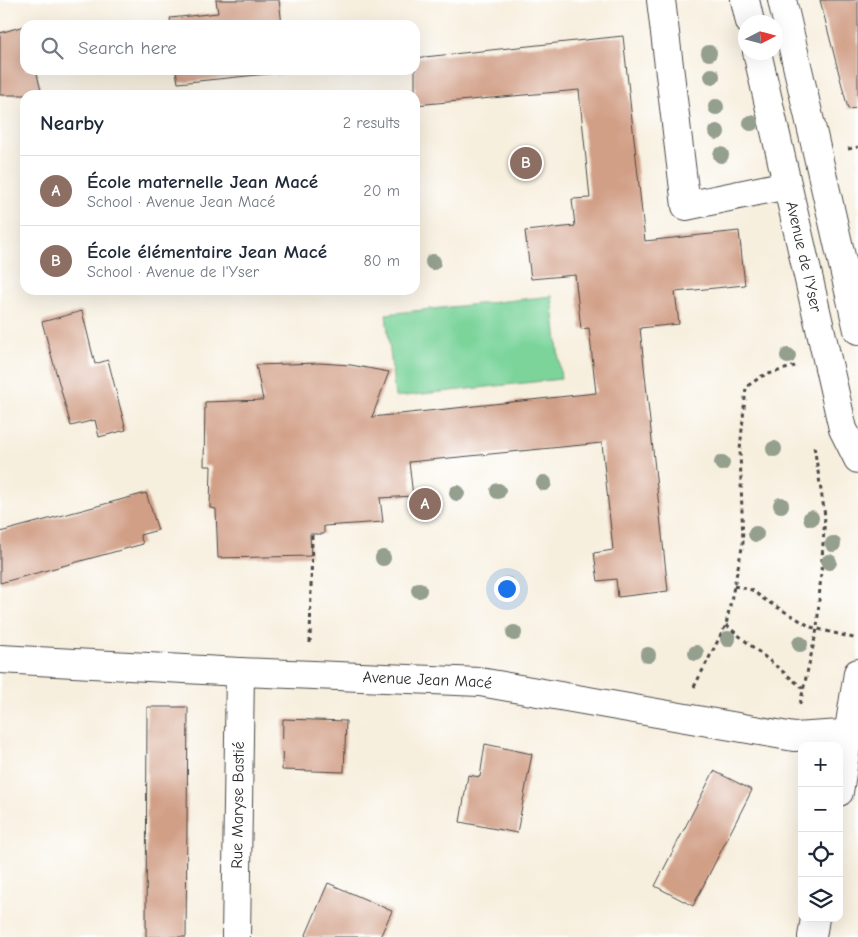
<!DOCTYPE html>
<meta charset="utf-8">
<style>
:root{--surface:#fff;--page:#f6f6f7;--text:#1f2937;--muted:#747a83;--line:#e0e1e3;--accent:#c8321e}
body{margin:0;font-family:"Comic Neue",sans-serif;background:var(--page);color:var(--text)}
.controls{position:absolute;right:15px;bottom:15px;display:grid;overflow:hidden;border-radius:10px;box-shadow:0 5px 20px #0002}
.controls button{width:45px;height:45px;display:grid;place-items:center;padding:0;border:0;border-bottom:1px solid var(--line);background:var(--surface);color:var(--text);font:25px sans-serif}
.compass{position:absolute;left:738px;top:15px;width:45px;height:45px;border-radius:50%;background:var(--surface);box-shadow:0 5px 20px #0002;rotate:84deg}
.you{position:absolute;left:506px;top:588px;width:18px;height:18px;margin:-12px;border:4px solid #fff;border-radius:50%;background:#1a73e8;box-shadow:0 0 0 8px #1a73e833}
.badge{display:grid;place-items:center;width:32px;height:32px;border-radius:50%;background:var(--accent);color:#fff;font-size:16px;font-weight:700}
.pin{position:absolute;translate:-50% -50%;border:2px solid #fff;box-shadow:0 1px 5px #0006}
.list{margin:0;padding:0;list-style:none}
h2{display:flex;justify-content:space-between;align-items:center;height:65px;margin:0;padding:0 20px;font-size:21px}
h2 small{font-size:16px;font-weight:400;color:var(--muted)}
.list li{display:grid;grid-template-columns:32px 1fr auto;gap:15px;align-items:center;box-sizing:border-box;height:70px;padding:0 20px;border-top:1px solid var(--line)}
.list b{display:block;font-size:19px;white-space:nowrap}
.list p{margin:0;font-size:16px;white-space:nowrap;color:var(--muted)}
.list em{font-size:16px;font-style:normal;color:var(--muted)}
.icon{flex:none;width:28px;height:28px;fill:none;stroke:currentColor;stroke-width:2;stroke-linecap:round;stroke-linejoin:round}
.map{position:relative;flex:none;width:858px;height:937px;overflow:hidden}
.search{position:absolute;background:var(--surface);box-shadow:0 5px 20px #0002;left:20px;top:20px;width:400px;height:55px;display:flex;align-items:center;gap:12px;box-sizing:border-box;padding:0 18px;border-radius:15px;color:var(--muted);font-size:19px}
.panel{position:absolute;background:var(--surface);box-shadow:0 5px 20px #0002;left:20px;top:90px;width:400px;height:205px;border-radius:15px}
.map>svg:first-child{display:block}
.green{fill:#7bd49b;stroke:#538063}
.building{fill:#d19f86}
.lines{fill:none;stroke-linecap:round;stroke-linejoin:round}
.minor-casing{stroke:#4a4846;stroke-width:30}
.major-casing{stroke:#4a4846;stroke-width:30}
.path{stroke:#4a4846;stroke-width:3;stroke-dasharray:4 4;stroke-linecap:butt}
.minor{stroke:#fff;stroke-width:28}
.major{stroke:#fff;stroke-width:28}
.tree{fill:#949f8e}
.labels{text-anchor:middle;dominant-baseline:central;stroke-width:4;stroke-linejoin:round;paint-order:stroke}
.street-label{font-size:16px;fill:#2b2b2b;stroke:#fff}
</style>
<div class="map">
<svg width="858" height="937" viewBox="0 0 858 937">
<rect width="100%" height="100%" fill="#fff"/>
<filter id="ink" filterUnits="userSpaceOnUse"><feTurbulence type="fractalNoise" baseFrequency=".02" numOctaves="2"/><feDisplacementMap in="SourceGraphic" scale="10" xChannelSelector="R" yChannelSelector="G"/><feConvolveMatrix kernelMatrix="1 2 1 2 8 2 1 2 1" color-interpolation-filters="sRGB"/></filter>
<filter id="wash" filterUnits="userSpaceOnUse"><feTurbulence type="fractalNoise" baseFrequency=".0096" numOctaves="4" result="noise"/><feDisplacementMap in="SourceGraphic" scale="20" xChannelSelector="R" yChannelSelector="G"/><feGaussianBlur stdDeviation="1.12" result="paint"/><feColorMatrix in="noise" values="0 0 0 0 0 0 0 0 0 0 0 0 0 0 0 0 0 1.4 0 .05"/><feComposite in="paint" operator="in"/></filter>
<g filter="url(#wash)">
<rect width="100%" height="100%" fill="#f7efde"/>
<path class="green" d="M552,296L561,379L395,397L386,314Z"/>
<g id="blocks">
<path class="building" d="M216,0H279L282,25H171L170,18L218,13Z
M820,0H858V108L848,109Z
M24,26L25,70H36L42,95H0V33Z
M623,36L645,241L739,231L745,285L675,292L679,324L640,328L668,591L618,597L616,579L598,581L594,553L613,550L602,443L409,462L413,496L380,498L383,522L324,526V534H310L311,556L218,558L216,509L210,508L211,466H204L205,402L263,400L256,365L319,363L351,365L389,372L372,417L596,393L589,328L581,329L575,275L531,279L525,231L575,226L572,199L590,198L579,90L415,105V58Z
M176,70H286L287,72L178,83Z
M82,311L95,364L108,360L126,430L99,437L95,420L71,426L42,322Z
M146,493L158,530L140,535L143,544L0,583V532Z
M147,707H188L186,937H146Z
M283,719L346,721L344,772L282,770Z
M485,744L532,754L517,833L460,822L468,775L480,777Z
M714,771L752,790L693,906L655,886Z
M328,883L392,911L380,937H305Z"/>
</g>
</g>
<g filter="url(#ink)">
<use href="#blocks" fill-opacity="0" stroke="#4a4846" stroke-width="1"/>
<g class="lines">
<defs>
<g id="minor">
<path d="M661,0L686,206L787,185"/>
<path id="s1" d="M0,659L240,672L480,682L794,737L858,733"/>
<path id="s2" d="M236,937L240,672"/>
</g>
<g id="major">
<path d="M745,0L750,22"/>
<path d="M782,0L858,330"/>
<path id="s3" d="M757,52L843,429L858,459"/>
<path d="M839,792L858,673"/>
<path d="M812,937L815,918"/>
</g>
</defs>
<use href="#minor" class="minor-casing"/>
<use href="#major" class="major-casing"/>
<path class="path" d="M848,149L858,147
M734,586L752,590L765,600L811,627L857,639
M726,625L804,689
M310,643L312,534
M694,687L726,625L743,543L740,450L746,387L762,376L795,366
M800,704L817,629L825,516L814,446"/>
<use href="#minor" class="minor"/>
<use href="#major" class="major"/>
</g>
<g class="tree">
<circle cx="709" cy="53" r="8"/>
<circle cx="712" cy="76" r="8"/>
<circle cx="716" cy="107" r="8"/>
<circle cx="751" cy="123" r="8"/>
<circle cx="717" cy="132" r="8"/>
<circle cx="721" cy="155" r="8"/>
<circle cx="433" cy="262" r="8"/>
<circle cx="788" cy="356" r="8"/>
<circle cx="774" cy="449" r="8"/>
<circle cx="722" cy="463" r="8"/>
<circle cx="544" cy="483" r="8"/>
<circle cx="498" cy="491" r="8"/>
<circle cx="457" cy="493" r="8"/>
<circle cx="781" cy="505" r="8"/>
<circle cx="811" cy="518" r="8"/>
<circle cx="756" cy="534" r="8"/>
<circle cx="833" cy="544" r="8"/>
<circle cx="383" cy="558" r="8"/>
<circle cx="829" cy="562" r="8"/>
<circle cx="507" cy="585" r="8"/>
<circle cx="419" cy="590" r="8"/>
<circle cx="514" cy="633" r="8"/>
<circle cx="728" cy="639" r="8"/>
<circle cx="800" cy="644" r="8"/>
<circle cx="696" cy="653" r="8"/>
<circle cx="648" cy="655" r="8"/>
</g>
</g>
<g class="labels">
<g class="street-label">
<text stroke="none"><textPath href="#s3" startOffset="210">Avenue de l'Yser</textPath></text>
<text stroke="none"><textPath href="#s1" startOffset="428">Avenue Jean Macé</textPath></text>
<text stroke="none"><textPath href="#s2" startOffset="132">Rue Maryse Bastié</textPath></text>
</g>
</g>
</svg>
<div class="controls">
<button>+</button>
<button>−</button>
<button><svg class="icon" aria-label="locate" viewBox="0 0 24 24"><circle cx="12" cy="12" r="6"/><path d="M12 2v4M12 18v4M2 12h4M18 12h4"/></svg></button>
<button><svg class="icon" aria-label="layers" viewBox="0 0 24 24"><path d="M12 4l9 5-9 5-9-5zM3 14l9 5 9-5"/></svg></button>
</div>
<svg class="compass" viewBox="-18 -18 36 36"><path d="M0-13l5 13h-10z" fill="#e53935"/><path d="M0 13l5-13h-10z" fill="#747a83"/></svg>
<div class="you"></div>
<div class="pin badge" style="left:425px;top:504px;background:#8d6e63">A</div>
<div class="pin badge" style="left:526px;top:163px;background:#8d6e63">B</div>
<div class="search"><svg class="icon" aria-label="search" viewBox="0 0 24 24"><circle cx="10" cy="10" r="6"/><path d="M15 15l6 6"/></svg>Search here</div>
<section class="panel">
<h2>Nearby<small>2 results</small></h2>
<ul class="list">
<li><span class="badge" style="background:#8d6e63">A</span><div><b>École maternelle Jean Macé</b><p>School · Avenue Jean Macé</p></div><em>20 m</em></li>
<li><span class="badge" style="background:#8d6e63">B</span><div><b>École élémentaire Jean Macé</b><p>School · Avenue de l'Yser</p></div><em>80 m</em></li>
</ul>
</section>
</div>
